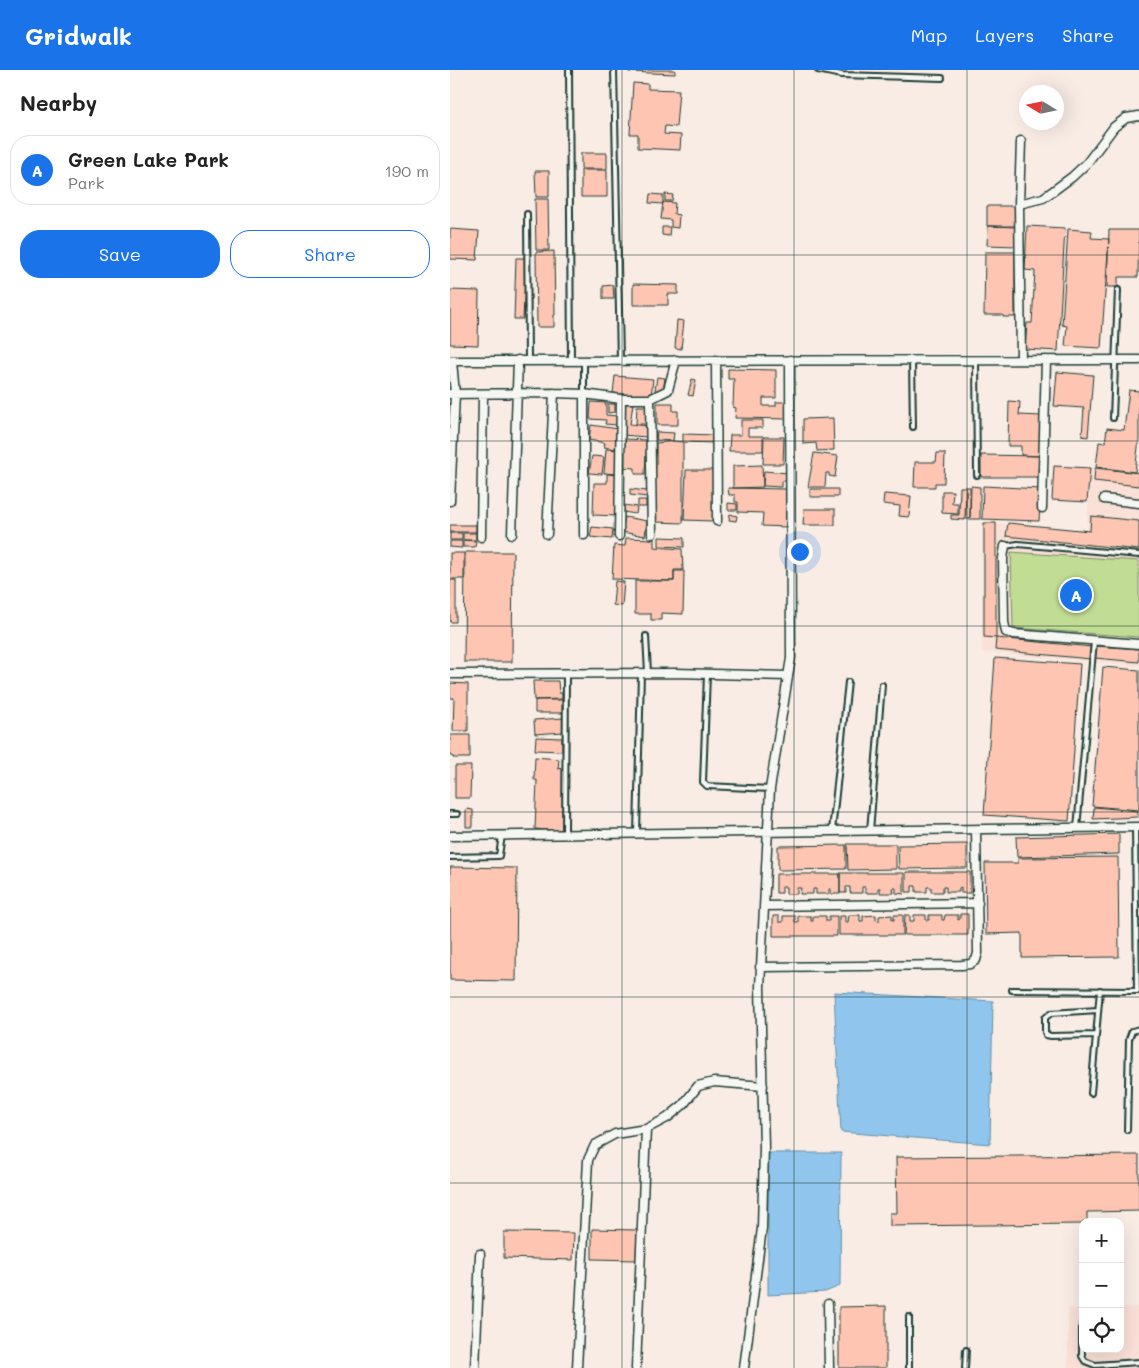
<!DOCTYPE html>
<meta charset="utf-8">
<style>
:root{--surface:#fff;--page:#f6f6f6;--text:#222;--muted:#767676;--line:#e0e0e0;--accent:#1a73e8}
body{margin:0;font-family:Mali,sans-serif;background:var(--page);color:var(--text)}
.controls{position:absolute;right:15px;bottom:15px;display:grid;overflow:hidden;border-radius:10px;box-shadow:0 5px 20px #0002}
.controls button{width:45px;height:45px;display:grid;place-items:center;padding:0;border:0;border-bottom:1px solid var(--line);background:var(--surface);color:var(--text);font:25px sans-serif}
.compass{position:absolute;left:569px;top:15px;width:45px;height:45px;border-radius:50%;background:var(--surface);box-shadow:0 5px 20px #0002;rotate:280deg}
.you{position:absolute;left:349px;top:481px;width:18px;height:18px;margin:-12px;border:4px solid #fff;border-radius:50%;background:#1a73e8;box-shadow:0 0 0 8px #1a73e833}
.badge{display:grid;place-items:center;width:32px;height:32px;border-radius:50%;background:var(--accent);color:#fff;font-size:16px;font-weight:700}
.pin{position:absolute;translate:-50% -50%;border:2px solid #fff;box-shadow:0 1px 5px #0006}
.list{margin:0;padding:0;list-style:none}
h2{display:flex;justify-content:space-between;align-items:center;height:65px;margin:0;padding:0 20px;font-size:21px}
h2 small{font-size:16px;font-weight:400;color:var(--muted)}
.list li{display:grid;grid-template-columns:32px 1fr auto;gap:15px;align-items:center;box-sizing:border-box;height:70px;margin:0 10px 10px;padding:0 10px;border:1px solid var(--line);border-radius:20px}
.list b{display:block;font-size:19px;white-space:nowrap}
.list p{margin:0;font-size:16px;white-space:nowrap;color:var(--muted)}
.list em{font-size:16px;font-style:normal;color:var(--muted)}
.actions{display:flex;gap:10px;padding:15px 20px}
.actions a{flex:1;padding:11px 0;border:1px solid var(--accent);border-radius:20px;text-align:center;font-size:18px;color:var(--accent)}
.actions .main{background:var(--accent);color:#fff}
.icon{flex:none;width:28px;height:28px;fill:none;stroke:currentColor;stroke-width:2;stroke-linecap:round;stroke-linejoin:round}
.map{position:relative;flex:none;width:689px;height:1298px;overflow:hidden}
header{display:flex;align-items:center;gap:30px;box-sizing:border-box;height:70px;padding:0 25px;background:var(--accent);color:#fff}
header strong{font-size:24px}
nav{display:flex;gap:28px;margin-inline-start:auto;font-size:18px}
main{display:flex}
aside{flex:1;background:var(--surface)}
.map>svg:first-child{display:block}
.built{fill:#fae0d6}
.green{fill:#c1dc93;stroke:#708c64}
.water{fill:#90c6ee;stroke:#638fa4}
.building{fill:#fec5b3;stroke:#1f3d34}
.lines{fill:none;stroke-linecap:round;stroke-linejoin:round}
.service-casing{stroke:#1f3d34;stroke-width:8}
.minor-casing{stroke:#1f3d34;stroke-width:11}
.service{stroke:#f6f6f2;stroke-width:4}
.minor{stroke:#f6f6f2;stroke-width:8}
.grid{fill:none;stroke:#1f3d34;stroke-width:1;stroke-opacity:0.55}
</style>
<header>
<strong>Gridwalk</strong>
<nav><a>Map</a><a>Layers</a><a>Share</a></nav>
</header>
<main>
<aside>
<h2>Nearby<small></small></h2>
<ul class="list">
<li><span class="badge">A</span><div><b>Green Lake Park</b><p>Park</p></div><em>190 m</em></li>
</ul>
<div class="actions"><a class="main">Save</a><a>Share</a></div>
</aside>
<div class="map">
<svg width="689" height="1298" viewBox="0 0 689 1298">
<rect width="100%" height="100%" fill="#f8ece5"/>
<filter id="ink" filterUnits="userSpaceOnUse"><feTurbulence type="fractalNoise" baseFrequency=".02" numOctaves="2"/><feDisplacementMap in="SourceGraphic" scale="10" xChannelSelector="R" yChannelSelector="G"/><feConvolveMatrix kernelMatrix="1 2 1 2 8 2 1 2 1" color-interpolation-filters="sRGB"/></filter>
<g filter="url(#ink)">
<path class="built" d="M640,398L689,402V596L532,582V452L637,460Z
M689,1237V1298H618V1239H633V1279H670V1238Z"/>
<path class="green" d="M561,482L689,491V567L563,558Z"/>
<path class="water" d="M384,922L543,931L540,1074L391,1062Z
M318,1083H391L390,1216L375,1222L318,1225Z"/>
<path class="building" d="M179,0H225V4L179,2Z
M183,13L198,14V19L229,20L226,57L215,56L214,64L231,65L230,80L188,78V64H180Z
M131,83H157V99H131Z
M131,100H157V127H131Z
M85,101H99V127H86Z
M200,124L213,125V134L199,133Z
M215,124L223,125L222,131H215Z
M85,129H98L99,180H86Z
M213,132L225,133L224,144L229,145L228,158L221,157V150L211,149Z
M537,136H565V156H537Z
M538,156L566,157V176L537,175Z
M577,156L615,158L608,281L575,279L577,253H582L585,201L575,200Z
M212,157H220L219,166L212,165Z
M0,159L29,161L27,190L0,189Z
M618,159L642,161L641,168L659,169L651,278L615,276L617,256L612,255Z
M659,160H689L688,207H668V217H657Z
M104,181L105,245H104V257H87L86,182Z
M535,182H565V247H553V245H534Z
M66,188H76L73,249H64Z
M183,214L228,215V224H218V235H183Z
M163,215L164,229H153V216Z
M0,220L29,221L28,275L0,274Z
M227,250L234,251L231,279L225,278Z
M278,299L326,300V328H313V336H326V332H339V349L285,348L286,338L283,337L284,309H278Z
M607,302L643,305L638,367L632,366L634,338L604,336Z
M165,306L203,309L201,327L163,323Z
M207,307L215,308L213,322L205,320Z
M242,309L246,310L243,326L238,325Z
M679,320L689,321V369L685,402L646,397L649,372L655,373L657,358L674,360Z
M559,331L570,332L569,345L592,346L590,386L571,385V376H558Z
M141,332L156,333V345L167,346V355L155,354L156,350L140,349Z
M176,333L183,334L180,354L198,356L197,367L172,365Z
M207,333H223V341H228V355H207Z
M158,334H165V342L158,343Z
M187,336H196L197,354H186Z
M383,348L384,380L367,381L366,373L353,374V349Z
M291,350H313V358H298V366H313V381H279L280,365H291Z
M141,355L168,359L165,379L154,377L155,373L139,370Z
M207,362L224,363L223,371L206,370Z
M233,364L266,365L265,373L233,372Z
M314,367H334L333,394H313Z
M175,369L197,370L195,404H185V398L172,397L173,378H175Z
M223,371L233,372V453L205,452L206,373Z
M156,379L169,380L167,404L154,403Z
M364,383L388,386L385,407L379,406V403H376L375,417H358Z
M487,383H495L494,413H485V417H464L465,392H486Z
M531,385L589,386L588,407H531Z
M142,386L154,387L152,404L139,403Z
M312,395L313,417L283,418V396Z
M604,396L640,398L637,432L602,430Z
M645,398L689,403V416L644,411Z
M236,400H264L263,451L234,450Z
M314,401L338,403V411H331V417L313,416Z
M157,404L167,405V446L143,445L144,413H157Z
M521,416L530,417V449H520Z
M533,416L591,419L589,451L532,449Z
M510,417H516L515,450L501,449V445H509Z
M516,417H520V449H516Z
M278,418L337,419V457L312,456L313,443L288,442V432H285V425H279Z
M180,419L197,421V427L180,425Z
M360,419H388V427H360Z
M492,421H503L502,433H508V444L492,443Z
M434,424L461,426L459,447L449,446L450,436L433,434Z
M188,430H196V437H188Z
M278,433L287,434V440H278Z
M174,435L187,437L186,444L173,442Z
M354,439H385V455H353Z
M280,444L287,446L286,451L279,450Z
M641,446L689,451V480L556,466L558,453L640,461Z
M175,447L197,451L195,466L172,462Z
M534,453H546V568L534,567Z
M0,455H26V462H0Z
M142,457L163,459L162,469L140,467Z
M0,463H12V470H0Z
M13,463H26V470H13Z
M209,467L234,468V477L209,476Z
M176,468L204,469V477L232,479L233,500H224V511L162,509L164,475L175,476Z
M13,470L26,471L25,477H13Z
M0,471H12V478L0,477Z
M15,482H63L62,592H14Z
M0,483H14V509H0Z
M224,501H234L233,544L211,543V550H201V544H185V511H224Z
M0,510H6V552H0Z
M165,511L174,512L172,536L163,535Z
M546,568L642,577L641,589L545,580Z
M646,576L689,579V592L645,588Z
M545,588L630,594L619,751L534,745Z
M653,597L689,600V740L642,736Z
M83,611H108L109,623H112V629L84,630Z
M0,613L18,614V661H3L4,628H0Z
M85,630H112V643H85Z
M113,648V662L85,664L84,650Z
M0,665H20V688H3V686H0Z
M86,667L112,668V681L85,680Z
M85,687L109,689L108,699L113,698V761L85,759L87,710H84Z
M5,696H21L20,728H5Z
M644,737L688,741V747L643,749Z
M16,739L23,740V757H16Z
M669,764V784L567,787L566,767Z
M397,774H446V799L398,800Z
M517,774V798L449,799L448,775Z
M396,775V799L328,800V776Z
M668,787L669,887L572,888V863L536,864L535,793H568V788Z
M0,797L67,798L66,911L0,910Z
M456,802H520V823H511V817L509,818V822H496V817H493V822H481V817H477V822H466V816H462V822H456Z
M390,803H454V824L446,823V818H443L444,823H430V818H428V823H415V817H412V823H400V817H396V823H390Z
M326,804H390V824H381V819H379V824H366V819H363V824H350L351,818H347V824H336V817H332V823H326Z
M510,844H518V865H454L455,845H460V851H464V845H476V850H479V845H492V850H494L495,845H508V850L510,849Z
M399,845H410V851H413V846L426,845V850L429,851V846L442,845V850H444V845H453V865H389V846H395V852H398Z
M323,846H329V852H333V846H345V852H348V846H361V851H363V846H376V851H379V846H387V866H323Z
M689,1085V1141L637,1142V1152H633V1154L440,1156V1143H447L446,1087Z
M142,1159L187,1160L186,1190L142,1189Z
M54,1162L124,1163L123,1190L54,1188Z
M436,1236V1298H389V1237Z"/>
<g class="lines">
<defs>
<path id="service" d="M119,0L121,290
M164,0L170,290
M368,0L392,5L492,8
M77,144L78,291
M462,290L463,357
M526,290L527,405
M134,291V324
M663,348L668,220
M555,476L568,474L689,485
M196,566L198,603
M257,604L253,712L257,716L320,719
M0,744H7
M685,757L687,921
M627,758L644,571
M382,761L398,612
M420,761L432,615
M187,763L191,603
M115,764L116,604
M0,787L49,786L52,765
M562,920L688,921
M646,965L601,966L596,965L595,962V948L601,943L648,940
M641,1023L650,920
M677,1060L679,969L682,961L689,959
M459,1247V1298
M632,1255V1286L635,1291L645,1295L689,1292
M515,1298L516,1280"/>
<path id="minor" d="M571,71L569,134L571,290
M569,134L593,128L603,121L622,107L637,93L664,57L676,48L689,46
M266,290L267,451
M0,291L689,290
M0,324L104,323L134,324L171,329H200L218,320L226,290
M200,329L202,464
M654,429L689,433
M0,431L5,324L2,291
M592,438L596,290
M62,464L68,290
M97,464L104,323
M134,465V324
M169,466L171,329
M31,467L33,324
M555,476L553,488L554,552L556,562L564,564L689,574
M0,604L226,603L338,606
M0,766L689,757
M314,836L528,833
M310,897L512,895L520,894L526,890L528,883L526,760
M378,1234L379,1298
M25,1298L30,1184
M127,1298L138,1090L145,1075L165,1064L196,1059L217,1048L233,1035L248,1016L264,1012L313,1016
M186,1298L196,1059
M294,1298L312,1158L314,1077L310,917L320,719L341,588L340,290"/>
</defs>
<use href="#service" class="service-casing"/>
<use href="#minor" class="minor-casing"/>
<use href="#service" class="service"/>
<use href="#minor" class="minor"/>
</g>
</g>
<path class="grid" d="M172,0V1298M344,0V1298M517,0V1298M0,185H689M0,371H689M0,556H689M0,742H689M0,927H689M0,1113H689"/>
</svg>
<div class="controls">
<button>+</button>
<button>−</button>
<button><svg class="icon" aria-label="locate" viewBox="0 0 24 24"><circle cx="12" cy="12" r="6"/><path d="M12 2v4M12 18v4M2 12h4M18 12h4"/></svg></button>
</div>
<svg class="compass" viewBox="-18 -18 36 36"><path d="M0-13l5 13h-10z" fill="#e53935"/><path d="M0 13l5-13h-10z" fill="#767676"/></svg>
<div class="you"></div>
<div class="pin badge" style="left:626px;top:525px">A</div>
</div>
</main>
